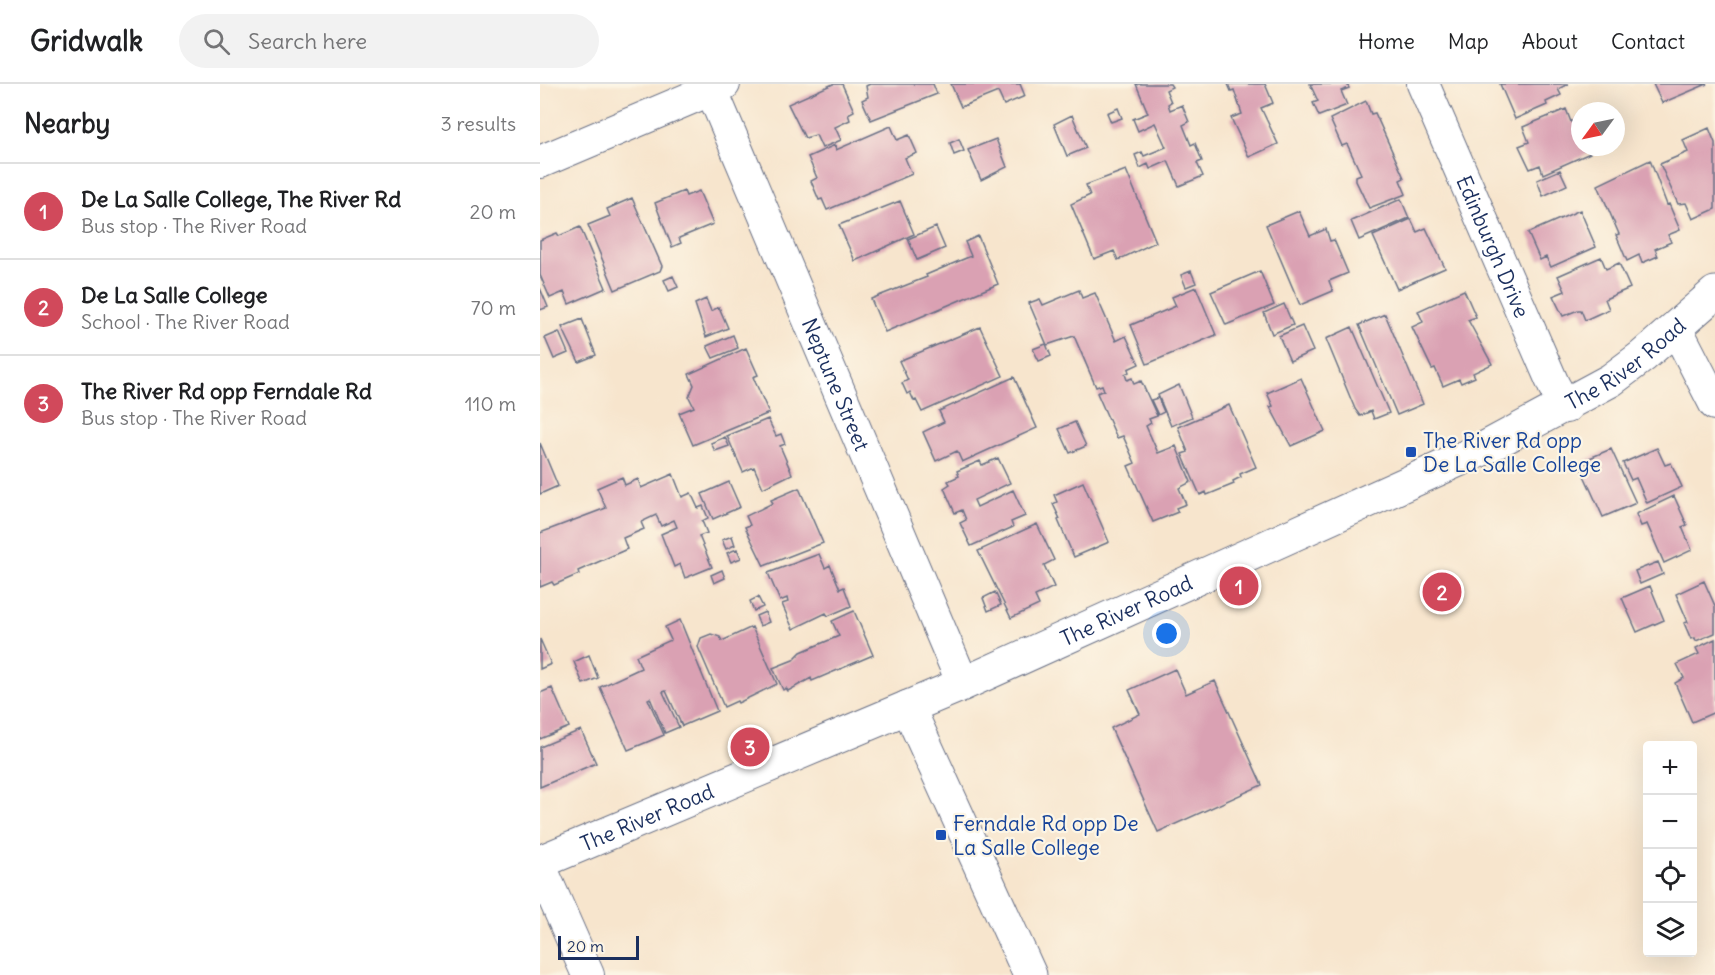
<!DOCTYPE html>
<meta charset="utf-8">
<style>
:root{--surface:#fff;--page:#f2f2f2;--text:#202124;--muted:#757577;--line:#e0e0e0;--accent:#d1495b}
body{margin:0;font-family:Delius,sans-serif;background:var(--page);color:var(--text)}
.controls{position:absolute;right:18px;bottom:18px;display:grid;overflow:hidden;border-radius:6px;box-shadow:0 6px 24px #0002}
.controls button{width:54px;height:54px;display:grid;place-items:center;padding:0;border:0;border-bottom:2px solid var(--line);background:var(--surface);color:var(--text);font:30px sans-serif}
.compass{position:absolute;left:1031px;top:18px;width:54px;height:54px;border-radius:50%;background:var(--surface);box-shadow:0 6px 24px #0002;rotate:237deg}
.scale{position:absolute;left:18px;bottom:15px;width:81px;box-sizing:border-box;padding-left:6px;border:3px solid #1b2f5e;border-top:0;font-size:16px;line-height:21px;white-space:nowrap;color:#1b2f5e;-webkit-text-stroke:4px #fcf5e5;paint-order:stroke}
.you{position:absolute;left:627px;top:550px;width:21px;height:21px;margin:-15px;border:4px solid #fff;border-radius:50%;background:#1a73e8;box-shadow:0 0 0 9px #1a73e833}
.badge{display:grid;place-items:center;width:39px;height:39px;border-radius:50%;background:var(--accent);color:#fff;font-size:20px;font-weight:700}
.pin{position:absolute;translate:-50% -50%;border:3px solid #fff;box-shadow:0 2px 6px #0006}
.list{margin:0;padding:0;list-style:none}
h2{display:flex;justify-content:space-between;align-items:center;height:78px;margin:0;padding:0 24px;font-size:26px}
h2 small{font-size:20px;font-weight:400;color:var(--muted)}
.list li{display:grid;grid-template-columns:39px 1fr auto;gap:18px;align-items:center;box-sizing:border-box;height:96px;padding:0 24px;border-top:2px solid var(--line)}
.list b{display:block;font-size:22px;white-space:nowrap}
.list p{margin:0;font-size:20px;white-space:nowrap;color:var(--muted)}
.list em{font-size:20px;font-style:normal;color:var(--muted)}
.icon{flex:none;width:33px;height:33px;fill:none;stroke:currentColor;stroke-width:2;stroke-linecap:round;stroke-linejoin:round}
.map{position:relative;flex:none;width:1175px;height:891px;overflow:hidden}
header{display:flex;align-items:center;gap:36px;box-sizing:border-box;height:84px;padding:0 30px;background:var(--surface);border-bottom:2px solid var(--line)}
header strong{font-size:28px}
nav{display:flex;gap:33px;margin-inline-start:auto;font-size:21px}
.search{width:420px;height:54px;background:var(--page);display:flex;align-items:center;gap:15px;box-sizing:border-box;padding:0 21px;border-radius:33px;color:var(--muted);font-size:22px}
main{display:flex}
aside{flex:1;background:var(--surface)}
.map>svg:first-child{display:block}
.building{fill:#daa1b3}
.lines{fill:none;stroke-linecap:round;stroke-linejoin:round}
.minor-casing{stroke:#686f85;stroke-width:34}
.tertiary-casing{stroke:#686f85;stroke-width:35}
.secondary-casing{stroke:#686f85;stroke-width:35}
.minor{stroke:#fff;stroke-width:32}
.tertiary{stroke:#fff;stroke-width:33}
.secondary{stroke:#fff;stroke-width:33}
.transit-dot{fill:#1a4fb4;stroke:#fcf5e5;stroke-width:2}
.labels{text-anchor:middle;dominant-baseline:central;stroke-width:4.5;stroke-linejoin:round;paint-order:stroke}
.street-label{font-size:21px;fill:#1b2f5e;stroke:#fcf5e5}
.transit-label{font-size:21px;fill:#164399;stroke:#fcf5e5;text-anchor:start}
</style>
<header>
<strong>Gridwalk</strong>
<div class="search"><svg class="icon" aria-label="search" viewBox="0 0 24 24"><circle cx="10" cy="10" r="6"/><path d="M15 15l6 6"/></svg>Search here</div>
<nav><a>Home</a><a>Map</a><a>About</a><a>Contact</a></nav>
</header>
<main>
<aside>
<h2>Nearby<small>3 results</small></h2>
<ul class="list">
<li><span class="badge">1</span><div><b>De La Salle College, The River Rd</b><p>Bus stop · The River Road</p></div><em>20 m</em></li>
<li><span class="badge">2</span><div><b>De La Salle College</b><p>School · The River Road</p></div><em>70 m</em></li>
<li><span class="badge">3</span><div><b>The River Rd opp Ferndale Rd</b><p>Bus stop · The River Road</p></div><em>110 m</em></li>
</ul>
</aside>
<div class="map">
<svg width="1175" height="891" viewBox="0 0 1175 891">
<rect width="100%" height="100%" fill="#fcf5e5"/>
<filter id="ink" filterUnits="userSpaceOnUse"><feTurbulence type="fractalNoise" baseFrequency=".0167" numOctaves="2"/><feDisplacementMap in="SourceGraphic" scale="12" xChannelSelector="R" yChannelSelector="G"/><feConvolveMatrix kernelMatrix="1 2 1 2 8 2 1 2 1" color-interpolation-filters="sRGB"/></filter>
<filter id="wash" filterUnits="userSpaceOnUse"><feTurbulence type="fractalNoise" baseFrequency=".008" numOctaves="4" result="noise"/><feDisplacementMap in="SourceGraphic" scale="24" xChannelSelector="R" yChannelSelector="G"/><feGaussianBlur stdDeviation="1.35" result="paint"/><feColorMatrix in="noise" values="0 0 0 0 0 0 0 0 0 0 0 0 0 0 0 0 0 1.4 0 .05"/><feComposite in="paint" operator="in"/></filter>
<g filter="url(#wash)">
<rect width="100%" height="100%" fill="#f7e5cd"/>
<g id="blocks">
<path class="building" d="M293,0H302L314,27L308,30L310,36L295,43L301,56L282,64L276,51L265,54L248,20Z
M330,0H393L397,10L331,36L322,16L328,13L326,2Z
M411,0H480L485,12L464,21L458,8L421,23Z
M596,0H630L632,3L626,6L631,18L628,20L630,26L642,21L649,38L643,41L651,61L655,59L662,77L657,79L663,92L639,102L628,77L610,85L608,80L600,84L595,71L602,68L604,72L626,63L615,39L598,47L593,35L608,29Z
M688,0H725L733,19L721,24L738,60L709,73L691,34L702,30L694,6L691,7Z
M770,0H807L809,4L801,7L807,21L779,32L773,19L778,17Z
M960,0H1028L1018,5L1021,11L1006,18L1007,21L975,35Z
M1113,0H1167L1122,19Z
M826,17L831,30L835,29L864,94L860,96L866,110L829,124L816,97V92L821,90L807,60L802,62L790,35Z
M578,24L582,34L571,38L567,29Z
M1026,25L1031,38L1040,34V63H1048L1050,69L1003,90L1000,81L990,85L979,62L989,58L983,43Z
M532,31L546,64L527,72L514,40Z
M351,42L357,56L369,51L377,69L365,74L372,90L287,126L282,115L279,116L271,97L277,94L268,73L295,61L296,66Z
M1169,44L1175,59V125L1153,135L1146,119L1138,120L1120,80L1148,68L1143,56Z
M419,55L424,67L414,71L410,59Z
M456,55L467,83L441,96L428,66Z
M1110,76L1127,121L1129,120L1140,146L1128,151L1131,158L1115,165L1118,172L1102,179L1099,171L1087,177L1076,151L1079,150L1058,101Z
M586,86L616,158L578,176L574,167L554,175L531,120L550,111L546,101Z
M1020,86L1027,101L1003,112L997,96Z
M144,107L146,112L159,107L173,140L139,154L141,159L132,163L115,119Z
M92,114L122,182L120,187L75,206L48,141L70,132L67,125Z
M861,115L869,134L819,156L811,137Z
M360,117L374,150L315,177L299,141Z
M1040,126L1056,163L1011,183L1006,173L1000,176L988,149Z
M759,127L770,152L786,145L790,157L794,156L808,189L789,197L793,207L760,221L726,141Z
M871,135L877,148L886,144L905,184L857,205L833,152Z
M40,143L66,204L29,220L24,208L10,214L0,191V156L17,149L19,152Z
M396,143L405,164L377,176L368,155Z
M438,152L458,200L345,248L331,215L387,193L386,191L431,172L425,158Z
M1061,173L1066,185L1079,179L1090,204L1065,215L1069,225L1045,236L1041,226H1038L1023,232L1013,212L1025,207L1018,192Z
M651,187L656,199L646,203L641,191Z
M720,187L734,221L686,241L671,208Z
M133,192L138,203L129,207L124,196Z
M656,203L676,251L607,280L591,241L636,222L632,213Z
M0,204L8,223L0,226Z
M539,206L542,214L555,209L576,257L586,252L599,280L588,285L589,288L585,290L587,296L592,294L594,300L601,297L617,332L609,335L611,339L606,342L618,369L636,362L651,398L639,404L646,420L636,424L638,428L613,438L588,382L595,379L583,352L577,354L557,309L564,306L562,301L556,303L534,252L507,261L489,219L500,215L503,221Z
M924,206L936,233L928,236L952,280L933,289L935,293L921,299L919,295L903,302L895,284L892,285L872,243L883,238L878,227Z
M166,215L171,227L179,223L188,244L166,253L155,220Z
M744,220L753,241L732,250L724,229Z
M845,230L883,320L857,331L819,241Z
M42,235L56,271L39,278L22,243Z
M762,242L773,267L750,277L739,252Z
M440,243L463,292L382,328L376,316L374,317L370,308L367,310L362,299L368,296L359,277Z
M812,243L849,329L834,335L831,327L820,332L815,325L786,255Z
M19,248L28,269L14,275L5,254Z
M193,251L198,264L173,274L167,262Z
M506,260L511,272L499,277L493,265Z
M206,264L218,291L213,293L229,329L153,361L139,329L154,323L149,313L154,301L149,290Z
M474,293L497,344L422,378L417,367L396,377L383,348L404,338L399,327Z
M761,294L785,347L751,362L730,323L733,322L727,309Z
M639,301L652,333L631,342L618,311Z
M618,314L624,328L618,331L611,316Z
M689,321L716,383L700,390L701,393L693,397L694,400L667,411L666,408L660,411L642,370L648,368L638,343Z
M228,335L236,352L241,350L245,360L240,362L252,390L223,404L214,383L203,388L187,352Z
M535,338L546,362L530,369L519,345Z
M185,353L189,362L175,367L171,359Z
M0,359L18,402L0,410Z
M1117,364L1125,381L1131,379L1142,403L1107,419L1096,394L1091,396L1083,379Z
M1071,365L1096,419L1063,433L1042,387L1049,384L1045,376Z
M458,374L470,399L434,416L437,423L473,406L485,432L471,438L473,443L431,462L420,439L426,436L422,426L415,429L404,404L410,400L408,397L419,392L417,387L440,377L442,381Z
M133,390L142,413L151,409L158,424L163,422L168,434L162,437L167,449L159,452L172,483L145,494L140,480L134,483L121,450L137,443L134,436L121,442L116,431L101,438L104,445L83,454L87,465L38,487L39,490L14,501L12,498L0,503V449L66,424L57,404L82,393L85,401L98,395L101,404Z
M189,398L200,423L173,435L162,410Z
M543,398L569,458L534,473L518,436L520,435L513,420L517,418L514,411Z
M259,404L283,459L224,482L205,443L210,441L206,432L233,419L231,416Z
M1134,412L1147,441L1142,443L1152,466L1124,479L1107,440L1101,442L1096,430Z
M497,440L514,476L504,481L514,503L495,512L499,521L471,534L438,467Z
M192,452L195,461L186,465L182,456Z
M197,465L201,474L191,478L187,469Z
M279,470L285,484L290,481L300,505L304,503L311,522L288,532L286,529L253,545L242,520L248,518L247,514L240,517L228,489Z
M1118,478L1123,490L1100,500L1095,487Z
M182,486L185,494L174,499L171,491Z
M1164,497L1175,522V549L1156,557L1155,554L1151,555L1144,539L1148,538L1136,510Z
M1110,502L1124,536L1097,548L1082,514Z
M455,508L461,521L448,527L443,514Z
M218,513L223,523L214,527L210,517Z
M314,527L333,571L272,597L271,594L248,607L246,604L243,606L233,584L253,576L261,568L299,552L292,537Z
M225,528L229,538L220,542L216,532Z
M140,536L177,627L142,642L126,607L123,608L139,643L125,649L110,614L108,615L124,651L88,666L60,603L101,584L96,572L131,556L125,543Z
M212,543L237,600L198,619L197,617L184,623L158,563L161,554L171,550L180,553L182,557Z
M0,555L11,580L0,585Z
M1175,555V628L1152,638L1135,599L1144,594L1137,580L1159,570L1156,564Z
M49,571L58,594L43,600L34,578Z
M635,585L646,610L675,597L722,701L618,748L571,644L600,630L589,606Z
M12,604L29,643L0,655V609Z
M41,646L56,679L0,703V663Z"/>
</g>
</g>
<g filter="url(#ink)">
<use href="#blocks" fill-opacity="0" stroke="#686f85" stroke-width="1.5"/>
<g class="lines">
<defs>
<g id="minor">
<path id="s1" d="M169,0L423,600"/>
<path id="s2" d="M883,0L1014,302L1026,323"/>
<path d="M0,78L184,0"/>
<path d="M1136,244L1175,320"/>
<path d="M0,782L48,891"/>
</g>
<path id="tertiary" d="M368,623L490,891"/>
<g id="secondary">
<path id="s3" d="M0,778L423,600L945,364L1071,296L1103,272L1175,209"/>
</g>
</defs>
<use href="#minor" class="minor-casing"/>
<use href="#tertiary" class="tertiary-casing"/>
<use href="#secondary" class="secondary-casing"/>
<use href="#minor" class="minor"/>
<use href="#tertiary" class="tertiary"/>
<use href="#secondary" class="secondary"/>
</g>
</g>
<g class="transit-dot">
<rect x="865" y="362" width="12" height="12" rx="3"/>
<rect x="395" y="745" width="12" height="12" rx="3"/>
</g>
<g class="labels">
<g class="street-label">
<text stroke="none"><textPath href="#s2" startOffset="177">Edinburgh Drive</textPath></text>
<text stroke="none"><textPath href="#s3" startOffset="1196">The River Road</textPath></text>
<text stroke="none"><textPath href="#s1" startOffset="326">Neptune Street</textPath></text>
<text stroke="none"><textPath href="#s3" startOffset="638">The River Road</textPath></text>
<text stroke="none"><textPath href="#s3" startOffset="116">The River Road</textPath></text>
</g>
<g class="transit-label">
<text x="883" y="356">The River Rd opp<tspan x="883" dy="24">De La Salle College</tspan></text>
<text x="413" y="739">Ferndale Rd opp De<tspan x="413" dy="24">La Salle College</tspan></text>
</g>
</g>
</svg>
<div class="controls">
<button>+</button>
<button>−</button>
<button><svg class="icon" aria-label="locate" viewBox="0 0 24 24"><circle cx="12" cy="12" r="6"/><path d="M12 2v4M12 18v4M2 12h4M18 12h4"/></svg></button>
<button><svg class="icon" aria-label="layers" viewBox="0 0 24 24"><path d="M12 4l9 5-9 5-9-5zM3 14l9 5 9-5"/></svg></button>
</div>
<svg class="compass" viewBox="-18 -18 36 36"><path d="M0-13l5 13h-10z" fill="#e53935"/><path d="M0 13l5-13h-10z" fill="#757577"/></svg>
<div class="scale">20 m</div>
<div class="you"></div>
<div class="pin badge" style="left:699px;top:502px">1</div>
<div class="pin badge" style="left:902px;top:508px">2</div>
<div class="pin badge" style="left:210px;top:663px">3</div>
</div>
</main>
